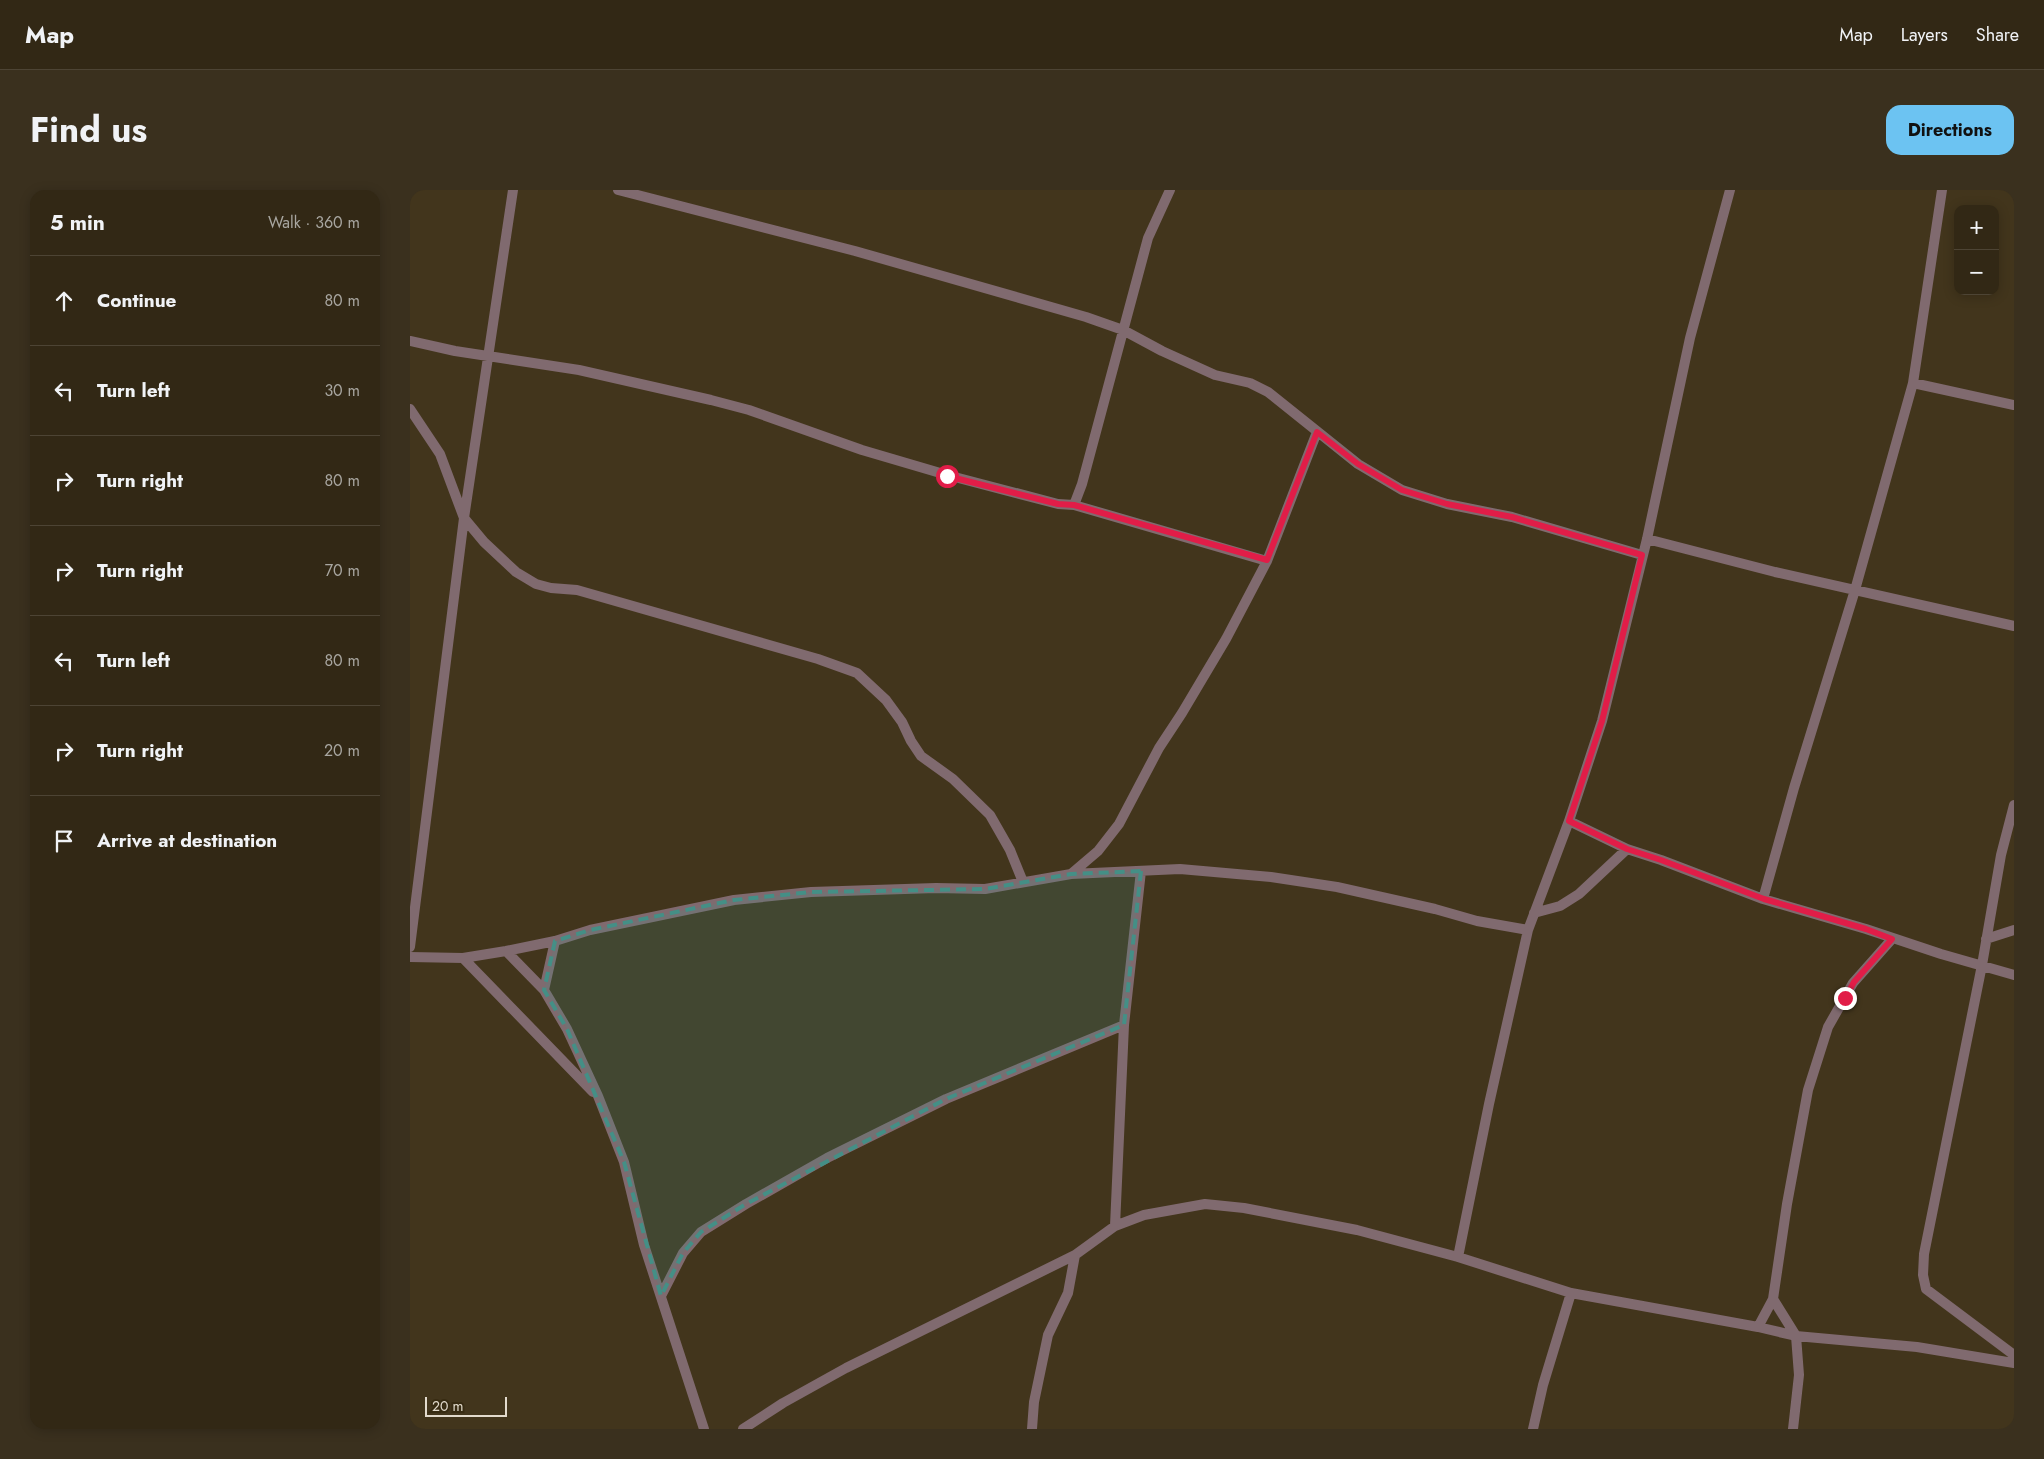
<!DOCTYPE html>
<meta charset="utf-8">
<style>
:root{--surface:#322815;--page:#3a301e;--text:#f1f3f6;--muted:#a8a6a0;--line:#4d4434;--accent:#6cc3f2}
body{margin:0;font-family:Jost,sans-serif;background:var(--page);color:var(--text)}
.controls{position:absolute;right:15px;top:15px;display:grid;overflow:hidden;border-radius:10px;box-shadow:0 2px 12px #0003}
.controls button{width:45px;height:45px;display:grid;place-items:center;padding:0;border:0;border-bottom:1px solid var(--line);background:var(--surface);color:var(--text);font:25px sans-serif}
.scale{position:absolute;left:15px;bottom:12px;width:82px;box-sizing:border-box;padding-left:5px;border:2px solid #e2dacc;border-top:0;font-size:14px;line-height:18px;white-space:nowrap;color:#e2dacc;-webkit-text-stroke:4px #372b12;paint-order:stroke}
.stop{position:absolute;width:15px;height:15px;margin:-11px;border:4px solid #e11d48;border-radius:50%;background:#fff}
.stop.end{background:#e11d48;border-color:#fff;box-shadow:0 1px 5px #0008}
.list{margin:0;padding:0;list-style:none}
h2{display:flex;justify-content:space-between;align-items:center;height:65px;margin:0;padding:0 20px;font-size:21px}
h2 small{font-size:16px;font-weight:400;color:var(--muted)}
.list li{display:grid;grid-template-columns:32px 1fr auto;gap:15px;align-items:center;box-sizing:border-box;height:90px;padding:0 20px;border-top:1px solid var(--line)}
.list b{display:block;font-size:19px;white-space:nowrap}
.list em{font-size:16px;font-style:normal;color:var(--muted)}
.icon{flex:none;width:28px;height:28px;fill:none;stroke:currentColor;stroke-width:2;stroke-linecap:round;stroke-linejoin:round}
.map{position:relative;flex:none;width:1604px;height:1239px;overflow:hidden;border-radius:15px}
header{display:flex;align-items:center;gap:30px;box-sizing:border-box;height:70px;padding:0 25px;background:var(--surface);border-bottom:1px solid var(--line)}
header strong{font-size:24px}
nav{display:flex;gap:28px;margin-inline-start:auto;font-size:18px}
.intro{display:flex;align-items:center;justify-content:space-between;box-sizing:border-box;height:120px;padding:0 30px}
h1{margin:0;font-size:35px}
.button{padding:12px 22px;border-radius:15px;background:var(--accent);color:#111;font-size:18px;font-weight:700}
main{display:flex;gap:30px;padding:0 30px}
aside{flex:1;background:var(--surface);border-radius:15px;box-shadow:0 2px 12px #0003}
.map>svg:first-child{display:block}
.lines{fill:none;stroke-linecap:round;stroke-linejoin:round}
.minor{stroke:#806a6f;stroke-width:10}
.route{stroke:#e11d48;stroke-width:6}
.marked{fill:#448f86;fill-opacity:0.2;stroke:#448f86;stroke-width:4;stroke-dasharray:10 6;stroke-linejoin:round}
</style>
<header>
<strong>Map</strong>
<nav><a>Map</a><a>Layers</a><a>Share</a></nav>
</header>
<div class="intro"><h1>Find us</h1><a class="button">Directions</a></div>
<main>
<aside>
<h2>5 min<small>Walk · 360 m</small></h2>
<ul class="list">
<li><svg class="icon" aria-label="ahead" viewBox="0 0 24 24"><path d="M12 20V5M6 11l6-6 6 6"/></svg><div><b>Continue</b></div><em>80 m</em></li>
<li><svg class="icon" aria-label="left" viewBox="0 0 24 24"><path d="M17 20v-9H6M10 6l-5 5 5 5"/></svg><div><b>Turn left</b></div><em>30 m</em></li>
<li><svg class="icon" aria-label="right" viewBox="0 0 24 24"><path d="M7 20v-9h11M14 6l5 5-5 5"/></svg><div><b>Turn right</b></div><em>80 m</em></li>
<li><svg class="icon" aria-label="right" viewBox="0 0 24 24"><path d="M7 20v-9h11M14 6l5 5-5 5"/></svg><div><b>Turn right</b></div><em>70 m</em></li>
<li><svg class="icon" aria-label="left" viewBox="0 0 24 24"><path d="M17 20v-9H6M10 6l-5 5 5 5"/></svg><div><b>Turn left</b></div><em>80 m</em></li>
<li><svg class="icon" aria-label="right" viewBox="0 0 24 24"><path d="M7 20v-9h11M14 6l5 5-5 5"/></svg><div><b>Turn right</b></div><em>20 m</em></li>
<li><svg class="icon" aria-label="arrive" viewBox="0 0 24 24"><path d="M6 21V4h12l-3 4 3 4H6"/></svg><div><b>Arrive at destination</b></div></li>
</ul>
</aside>
<div class="map">
<svg width="1604" height="1239" viewBox="0 0 1604 1239">
<rect width="100%" height="100%" fill="#42351c"/>
<g class="lines">
<path class="minor" d="M208,0L445,61L676,127L713,140L752,161L805,185L840,193L858,202L948,274L992,300L1037,314L1102,327L1232,365
M0,151L45,161L169,180L301,210L339,220L452,260L537,285L648,314L664,315L672,294L738,48L760,0
M1503,193L1604,215
M0,219L30,264L54,328L74,352L106,382L126,394L141,398L167,400L408,469L447,483L476,510L492,532L501,551L511,566L543,589L580,625L600,660L613,692
M664,315L857,371
M1237,349L1365,382L1604,436
M1604,615L1591,665L1572,775L1514,1064L1513,1085L1516,1099L1604,1165
M1159,631L1217,659L1251,670L1353,709L1456,739L1531,764L1604,785
M661,684L688,661L709,634L749,558L772,523L816,449L857,371L907,242
M1353,709L1384,598L1445,400L1503,193L1532,0
M1124,723L1150,716L1169,704L1217,659
M1576,749L1604,740
M0,757L54,328L103,0
M96,761L134,800L157,839L188,906L214,972L234,1055L294,1239
M0,767L53,768L96,761L145,751L180,740L324,710L401,702L526,698L575,699L661,684L770,679L861,687L927,697L1025,719L1067,731L1118,740
M53,768L183,902
M134,800L145,751
M705,1036L714,835L731,681
M1048,1067L1079,914L1118,740L1159,631L1192,531L1237,349L1280,148L1320,0
M251,1106L273,1063L291,1042L336,1014L417,968L536,909L714,835
M1363,1109L1386,1146L1389,1185L1383,1239
M1348,1137L1363,1109L1377,1014L1398,900L1418,837L1443,793L1482,749
M333,1239L373,1213L436,1178L665,1065L705,1036L734,1025L795,1014L834,1018L947,1040L1048,1067L1161,1103L1348,1137L1386,1146L1507,1157L1604,1173
M622,1239L624,1212L638,1145L658,1103L665,1065
M1123,1239L1133,1195L1161,1103"/>
</g>
<g class="lines">
<path class="route" d="M537,286L648,314L664,315L857,370L907,242L948,274L992,300L1037,314L1102,327L1232,365L1192,531L1159,631L1217,659L1251,670L1354,709L1456,739L1482,749L1444,792L1435,808"/>
</g>
<path class="marked" d="M731,681L714,835L536,909L336,1014L291,1042L273,1063L251,1106L214,972L157,839L134,800L145,751L180,740L324,710L401,702L575,699L661,684Z"/>
</svg>
<div class="controls">
<button>+</button>
<button>−</button>
</div>
<div class="scale">20 m</div>
<div class="stop" style="left:537px;top:286px"></div>
<div class="stop end" style="left:1435px;top:808px"></div>
</div>
</main>
